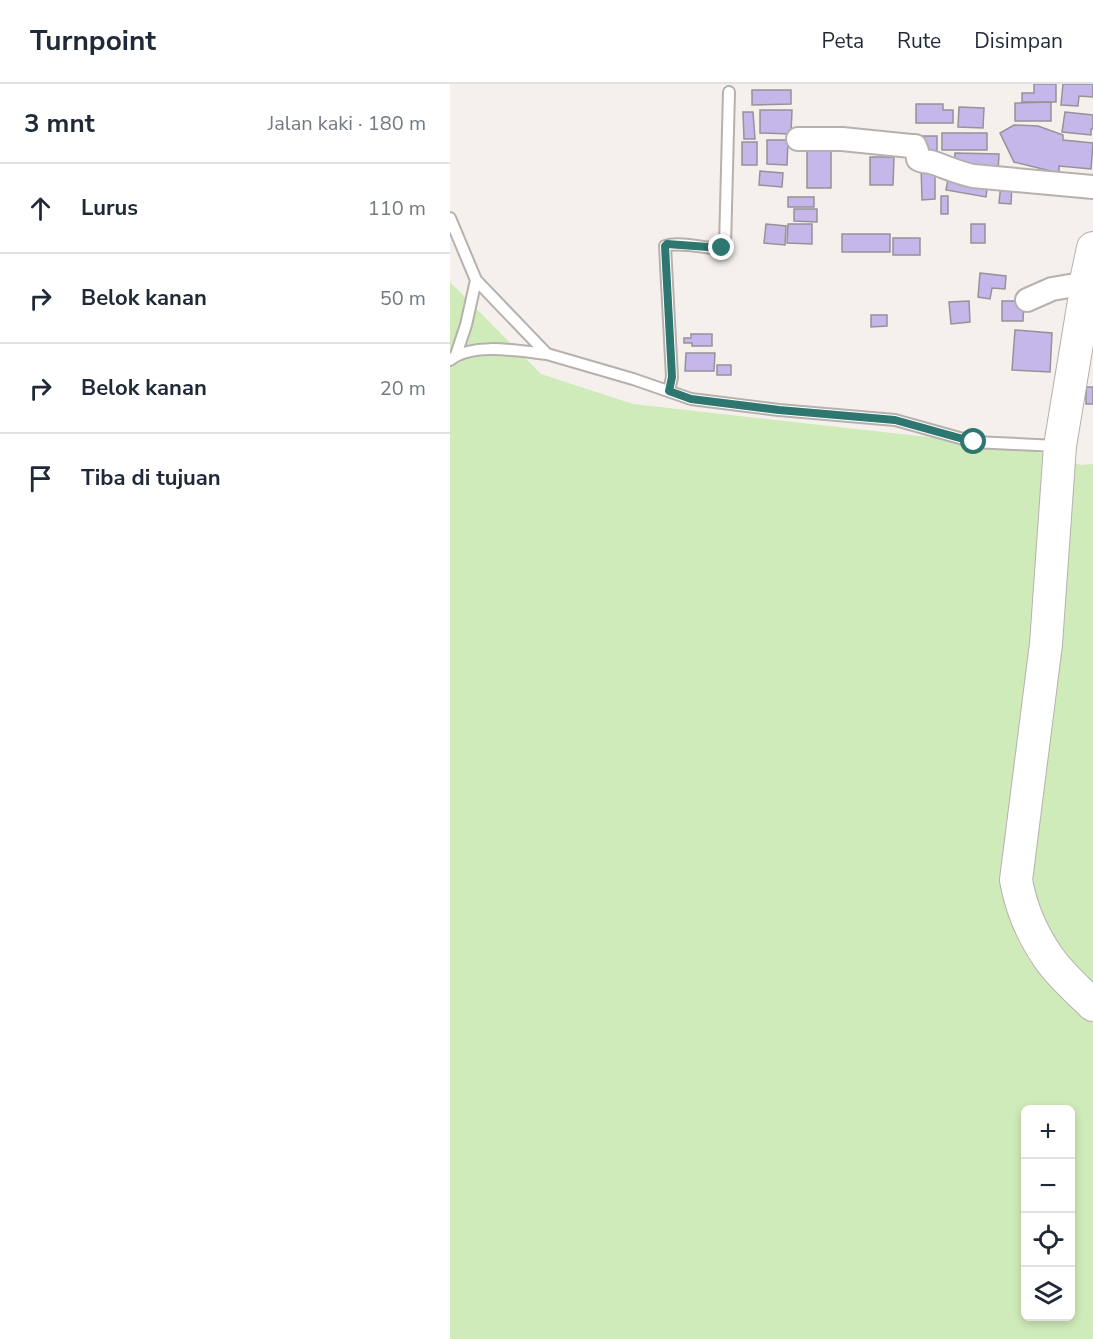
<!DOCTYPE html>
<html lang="id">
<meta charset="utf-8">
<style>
:root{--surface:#fff;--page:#f2f2f3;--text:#1f2937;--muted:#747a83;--line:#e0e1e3}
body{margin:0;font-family:"Nunito Sans",sans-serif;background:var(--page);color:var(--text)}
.controls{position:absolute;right:18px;bottom:18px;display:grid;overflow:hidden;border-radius:9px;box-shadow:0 3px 9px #0003}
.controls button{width:54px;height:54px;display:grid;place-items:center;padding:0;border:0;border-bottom:2px solid var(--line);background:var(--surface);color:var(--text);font:30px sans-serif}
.stop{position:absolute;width:18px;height:18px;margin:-14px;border:4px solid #2e7670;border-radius:50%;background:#fff}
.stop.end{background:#2e7670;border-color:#fff;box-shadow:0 2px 6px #0008}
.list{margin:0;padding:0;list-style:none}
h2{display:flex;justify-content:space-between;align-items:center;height:78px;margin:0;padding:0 24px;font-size:26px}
h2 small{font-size:20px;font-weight:400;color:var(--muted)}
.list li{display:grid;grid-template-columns:39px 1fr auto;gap:18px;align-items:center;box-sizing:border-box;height:90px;padding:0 24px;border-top:2px solid var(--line)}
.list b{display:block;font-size:22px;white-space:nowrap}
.list em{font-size:20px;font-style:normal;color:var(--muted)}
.icon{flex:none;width:33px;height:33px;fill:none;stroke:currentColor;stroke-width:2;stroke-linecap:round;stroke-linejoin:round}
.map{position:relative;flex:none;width:643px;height:1255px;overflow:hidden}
header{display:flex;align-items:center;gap:36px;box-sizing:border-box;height:84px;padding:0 30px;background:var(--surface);border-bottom:2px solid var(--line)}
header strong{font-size:28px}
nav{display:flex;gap:33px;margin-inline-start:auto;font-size:21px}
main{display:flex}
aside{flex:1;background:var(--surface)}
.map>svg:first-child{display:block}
.green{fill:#d0ebba;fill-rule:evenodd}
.building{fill:#c6b7ea;stroke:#949398;stroke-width:1.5}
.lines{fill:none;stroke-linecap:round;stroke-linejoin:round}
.service-casing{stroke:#b6b1ae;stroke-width:14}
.minor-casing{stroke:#b6b1ae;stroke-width:26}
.secondary-casing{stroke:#b6b1ae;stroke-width:34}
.service{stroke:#fff;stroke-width:10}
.minor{stroke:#fff;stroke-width:22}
.secondary{stroke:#fff;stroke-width:32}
.route{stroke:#2e7670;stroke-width:8}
</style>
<header>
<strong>Turnpoint</strong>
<nav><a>Peta</a><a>Rute</a><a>Disimpan</a></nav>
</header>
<main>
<aside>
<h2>3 mnt<small>Jalan kaki · 180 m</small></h2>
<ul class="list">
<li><svg class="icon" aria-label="ahead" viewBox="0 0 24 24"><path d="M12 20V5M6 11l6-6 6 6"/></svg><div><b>Lurus</b></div><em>110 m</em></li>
<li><svg class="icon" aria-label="right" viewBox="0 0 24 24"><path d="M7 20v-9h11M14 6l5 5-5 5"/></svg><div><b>Belok kanan</b></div><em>50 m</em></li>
<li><svg class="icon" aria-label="right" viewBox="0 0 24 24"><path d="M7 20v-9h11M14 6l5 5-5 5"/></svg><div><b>Belok kanan</b></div><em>20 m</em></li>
<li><svg class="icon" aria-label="arrive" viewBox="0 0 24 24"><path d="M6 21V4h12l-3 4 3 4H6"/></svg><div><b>Tiba di tujuan</b></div></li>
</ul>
</aside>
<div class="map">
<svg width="643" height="1255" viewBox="0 0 643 1255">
<rect width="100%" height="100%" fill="#f5f0ec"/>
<path class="green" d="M0,198L91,290L183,320L550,361L587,368L631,381L643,380V1255H0ZM576,1026H620V1232H576Z"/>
<path class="building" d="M584,0H606V18H572V9H584Z
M613,0H643V13L629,12L628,22L611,21Z
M302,6H341V20L302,21Z
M601,18V37H565V19Z
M466,20H493V26H503V39H466Z
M509,23L534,24L533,44L508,43Z
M310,26H342L341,50L310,49Z
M293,28H303L305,55H294Z
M615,28L643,31V45H641V51L612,48Z
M564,41L588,42L613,51V56L643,59L641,85L609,82V89L564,78L550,49Z
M492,49H537V66H492Z
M472,52H487V71H472Z
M317,56H338L337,81L317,80Z
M292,58H307V81H292Z
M357,65H381V104H357Z
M505,69L549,70L548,88L504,86Z
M420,73H444L443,101H420Z
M485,81V115L472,116L471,82Z
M310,87L333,89L332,103L309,101Z
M499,90L538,97L536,113L496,106Z
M551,99L562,100L561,120L549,119Z
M491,112H498V130H491Z
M338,113H364V123H338Z
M344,125H367V138L344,137Z
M316,140L336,142L335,161L314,159Z
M338,140H362V160L337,159Z
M521,140H535V159H521Z
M392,150H440V168H392Z
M443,154H470V171H443Z
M530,189L556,192L555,205L542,204L540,215L528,213Z
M519,217L520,238L501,240L499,218Z
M552,217H574L573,237H552Z
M421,231H437V242L421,243Z
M565,246L602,249L600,288L562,286Z
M241,250H262V262H242V259H234V254H241Z
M236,269H265L264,287H235Z
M267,281H281V291H267Z
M636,303H643V320H636Z"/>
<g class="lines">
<defs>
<path id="service" d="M0,134L26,196L97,270L183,295L241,315L329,326L445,336L524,358L607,362
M6,271L16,241L26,196
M0,276C23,258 69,267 97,270
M219,307L222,293L215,162C229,157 254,164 270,165L275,162L279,8"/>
<path id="minor" d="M348,55H392L461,62H465L467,67L468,75C473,78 476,77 481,78C496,83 508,89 523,92L643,103
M577,216L602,205L637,199"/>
<path id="secondary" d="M643,164L637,192V199L610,362L596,560L566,796C571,824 582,850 598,873C610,891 628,906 643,921"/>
</defs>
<use href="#service" class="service-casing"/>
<use href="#minor" class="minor-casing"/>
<use href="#secondary" class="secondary-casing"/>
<use href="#service" class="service"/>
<use href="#minor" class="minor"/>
<use href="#secondary" class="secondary"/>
</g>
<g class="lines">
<path class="route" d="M272,164L217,160L215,162L222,293L219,307L241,315L329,326L445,336L524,358"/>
</g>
</svg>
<div class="controls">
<button>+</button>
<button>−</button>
<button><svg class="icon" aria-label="locate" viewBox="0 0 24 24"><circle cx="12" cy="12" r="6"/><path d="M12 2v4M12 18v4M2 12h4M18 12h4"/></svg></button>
<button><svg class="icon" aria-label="layers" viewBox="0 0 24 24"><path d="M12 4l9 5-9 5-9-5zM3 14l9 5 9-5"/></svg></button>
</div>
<div class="stop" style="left:524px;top:358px"></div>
<div class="stop end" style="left:272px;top:164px"></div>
</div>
</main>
